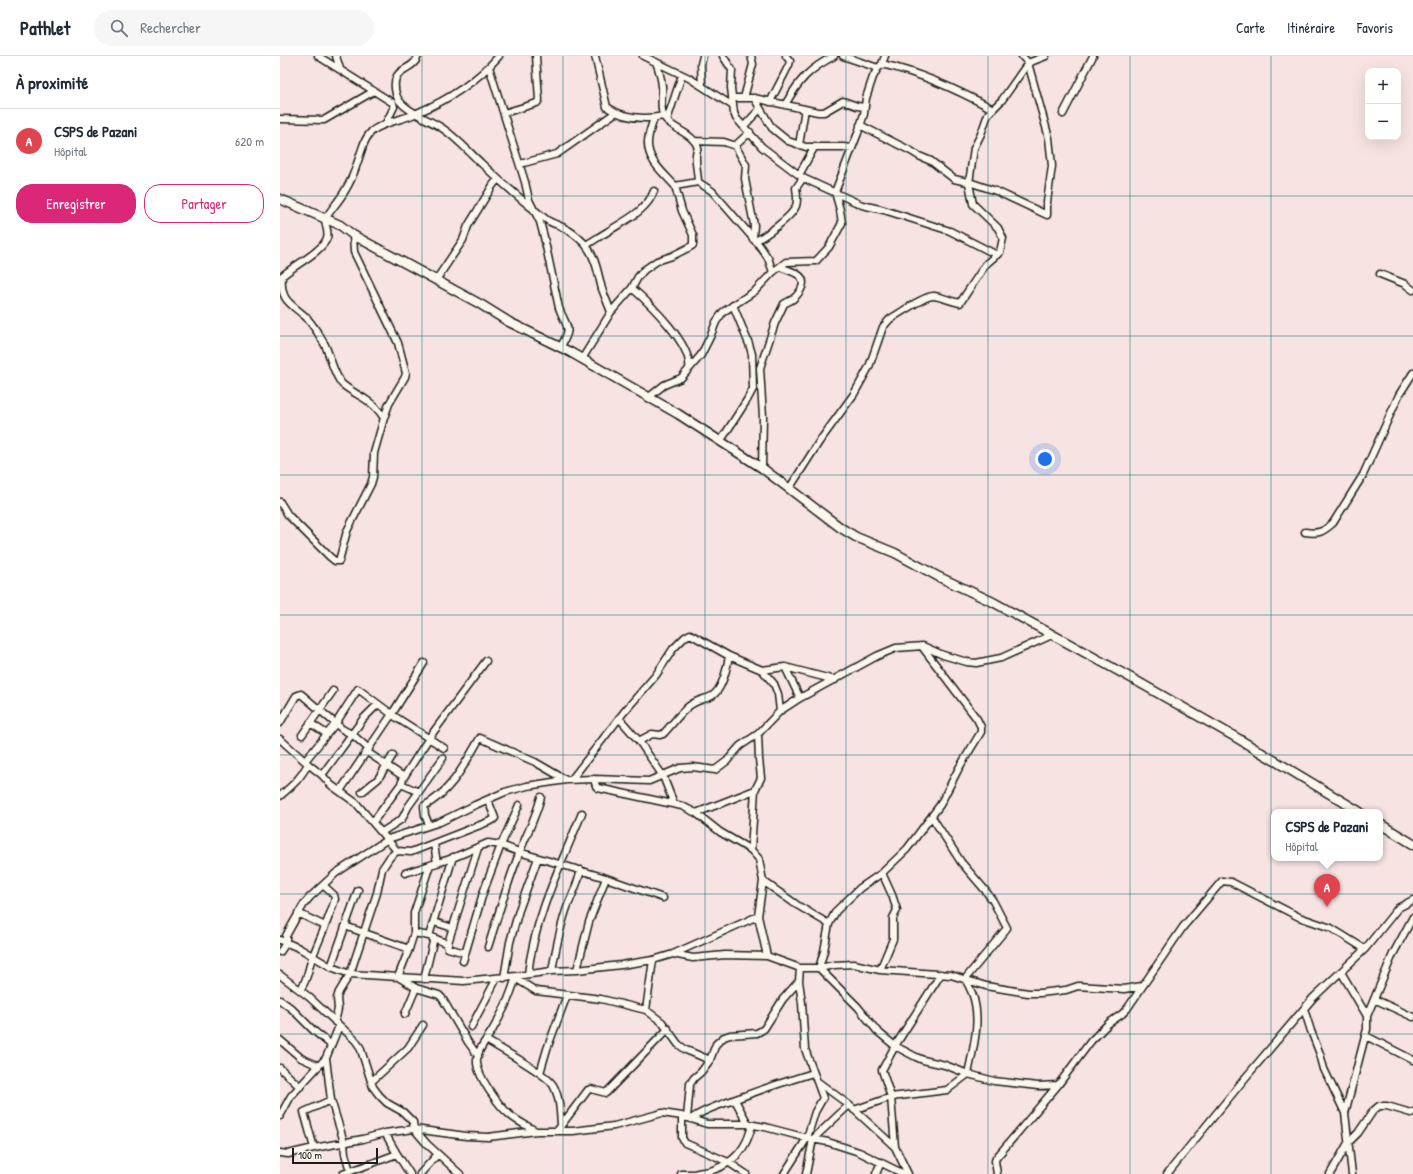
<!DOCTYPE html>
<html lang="fr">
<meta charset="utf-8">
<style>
:root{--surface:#fff;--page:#f6f6f7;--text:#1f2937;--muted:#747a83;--line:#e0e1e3;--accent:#db2777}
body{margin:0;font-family:"Patrick Hand",sans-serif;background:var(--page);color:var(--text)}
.controls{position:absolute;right:12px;top:12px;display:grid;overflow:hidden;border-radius:8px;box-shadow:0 4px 16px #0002}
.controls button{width:36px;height:36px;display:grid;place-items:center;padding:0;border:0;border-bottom:1px solid var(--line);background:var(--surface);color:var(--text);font:20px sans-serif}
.scale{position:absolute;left:12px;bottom:10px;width:86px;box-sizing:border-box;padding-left:4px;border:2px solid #1c1c1c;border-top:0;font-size:11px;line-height:14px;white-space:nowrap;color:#1c1c1c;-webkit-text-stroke:3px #fbf7ec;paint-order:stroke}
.you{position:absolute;left:765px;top:403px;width:14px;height:14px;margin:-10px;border:3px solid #fff;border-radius:50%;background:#1a73e8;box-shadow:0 0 0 6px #1a73e833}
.badge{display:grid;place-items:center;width:26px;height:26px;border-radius:50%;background:var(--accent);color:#fff;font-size:13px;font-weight:700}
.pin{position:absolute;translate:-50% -33px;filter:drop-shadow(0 1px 2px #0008)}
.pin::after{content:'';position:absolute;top:21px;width:14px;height:12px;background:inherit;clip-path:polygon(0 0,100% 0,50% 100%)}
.popup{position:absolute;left:991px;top:753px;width:112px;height:52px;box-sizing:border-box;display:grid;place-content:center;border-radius:8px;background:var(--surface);filter:drop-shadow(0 1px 3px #0005);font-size:13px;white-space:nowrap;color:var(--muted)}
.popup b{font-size:15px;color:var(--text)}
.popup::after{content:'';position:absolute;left:50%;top:100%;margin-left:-8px;border:8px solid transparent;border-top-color:var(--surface)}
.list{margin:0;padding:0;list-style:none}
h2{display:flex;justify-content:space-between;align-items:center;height:52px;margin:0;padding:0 16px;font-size:17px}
h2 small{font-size:13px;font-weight:400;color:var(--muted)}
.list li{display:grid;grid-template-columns:26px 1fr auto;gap:12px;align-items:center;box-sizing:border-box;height:64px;padding:0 16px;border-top:1px solid var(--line)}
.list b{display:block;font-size:15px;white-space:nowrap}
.list p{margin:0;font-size:13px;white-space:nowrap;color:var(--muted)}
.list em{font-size:13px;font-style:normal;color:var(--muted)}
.actions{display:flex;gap:8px;padding:12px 16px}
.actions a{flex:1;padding:9px 0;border:1px solid var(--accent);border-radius:16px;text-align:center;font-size:14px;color:var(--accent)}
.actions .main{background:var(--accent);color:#fff}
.icon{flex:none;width:22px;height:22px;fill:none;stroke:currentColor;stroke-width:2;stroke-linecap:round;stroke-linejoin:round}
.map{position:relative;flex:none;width:1133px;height:1118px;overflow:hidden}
header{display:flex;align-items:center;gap:24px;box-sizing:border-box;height:56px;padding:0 20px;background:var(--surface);border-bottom:1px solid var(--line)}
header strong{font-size:19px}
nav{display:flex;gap:22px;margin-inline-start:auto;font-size:14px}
.search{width:280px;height:36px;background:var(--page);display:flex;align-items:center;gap:10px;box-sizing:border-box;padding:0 14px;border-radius:22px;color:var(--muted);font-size:15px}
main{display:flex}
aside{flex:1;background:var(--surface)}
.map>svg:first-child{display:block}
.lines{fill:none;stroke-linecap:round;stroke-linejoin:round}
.street-casing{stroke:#1c1c1c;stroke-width:9}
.secondary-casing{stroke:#1c1c1c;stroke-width:11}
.street{stroke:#fbf7ec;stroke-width:6}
.secondary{stroke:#fbf7ec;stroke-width:8}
.grid{fill:none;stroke:#0f766e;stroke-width:1;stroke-opacity:0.55}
</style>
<header>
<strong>Pathlet</strong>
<div class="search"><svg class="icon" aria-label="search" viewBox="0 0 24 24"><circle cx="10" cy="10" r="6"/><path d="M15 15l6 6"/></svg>Rechercher</div>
<nav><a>Carte</a><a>Itinéraire</a><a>Favoris</a></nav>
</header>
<main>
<aside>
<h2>À proximité<small></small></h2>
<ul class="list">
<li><span class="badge" style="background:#e0444e">A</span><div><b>CSPS de Pazani</b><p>Hôpital</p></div><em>620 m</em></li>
</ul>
<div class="actions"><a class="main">Enregistrer</a><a>Partager</a></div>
</aside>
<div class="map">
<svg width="1133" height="1118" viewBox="0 0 1133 1118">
<rect width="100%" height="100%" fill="#f6e3e2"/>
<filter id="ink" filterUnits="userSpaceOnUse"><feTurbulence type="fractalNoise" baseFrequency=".025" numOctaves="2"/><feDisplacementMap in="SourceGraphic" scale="8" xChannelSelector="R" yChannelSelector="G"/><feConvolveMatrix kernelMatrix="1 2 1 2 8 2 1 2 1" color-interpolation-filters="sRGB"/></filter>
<g filter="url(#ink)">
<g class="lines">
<defs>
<path id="street" d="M38,0L113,47L114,51L106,67
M56,0L60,13
M138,0C133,17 109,9 116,38C120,54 149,63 162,72C177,82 189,96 202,108C223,128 245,147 267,164C273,168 280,169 286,173C293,176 299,182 305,188C316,201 318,218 322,233C325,241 328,248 331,256L302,303
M315,0L327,51C344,63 363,64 384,60
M363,0L409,22L453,50
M443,0L452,14L451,32L454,57L456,62L482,91L523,122L582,149L604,154L670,175L717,199
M563,0L598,12
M376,6C379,14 381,21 382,30C383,39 379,52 384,61C392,74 414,77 418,92C413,100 418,116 418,126
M602,8C641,17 678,34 713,53
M209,11L245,126L249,144L260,166L264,181L279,252C287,273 293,270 280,292
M422,30L421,8L423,0
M452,42H474L538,56H544L563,45L577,50L584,51
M464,42L473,8L471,0
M474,42L492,72L508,85L526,91H563L572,92
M490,46L509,9L510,5L506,0
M505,49C519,24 529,13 554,0
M224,57L257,47L259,44L256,0
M783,58L813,0
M374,62C372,69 368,78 368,86C367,105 385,118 395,130
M0,63L44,64L94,35
M387,64L402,19
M580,69L631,95L639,100L651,105L674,123L692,127L716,135L767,159V146L772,110L769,82L748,7L742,0
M464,70L480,53
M470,76L457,88L456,90L457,93L466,109L465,123L474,169L473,183
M414,85L444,86L456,90
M519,89L525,53
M240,108L277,98L335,57
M519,119L535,90
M475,185C485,180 512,161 516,150C518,144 517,138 516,132L523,122
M306,189C313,185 320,180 327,176C344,165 367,155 374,135
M1100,218L1125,228L1133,234
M2,220C0,245 10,247 26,261C33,269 40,280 45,289C51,302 53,317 62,328C69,334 77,338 85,343C93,348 99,354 104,362
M0,222C11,211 42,196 47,182C49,176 45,169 45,163C52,152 60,144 66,133C74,121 77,107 82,93C84,86 87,80 92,75C105,65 123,64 137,57C168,44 197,25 219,0
M156,224L183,184L188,170L213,129L218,123
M352,232C369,247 413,289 409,313
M331,256L352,232L358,221L364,214L377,205L392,200L410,191L413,189V179L402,155L395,130L418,126L432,135L479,189L488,202L493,216
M369,341L384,329L401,322L409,313L421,299L431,279L436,266L443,256L475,235L493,216L506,206L536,205L549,191L562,167L560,154L555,136L578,77L584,58L586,42L593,21L598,12L602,8L605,0
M440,386L467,344L473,333L472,298L469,288L453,249
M482,412L483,361L480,312L495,267L504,248C507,246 510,245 513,243C520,237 529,225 517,218C512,215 505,213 500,211
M509,433L539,386L574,338L589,311L603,271L610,263C619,258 645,239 654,240C663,241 672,246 680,247L706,208L720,196L723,182L718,172L693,148L689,127L694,92L701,78L708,58L722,44L748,7L766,0
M0,446L8,459L50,501L55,505H59L67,475L91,428L93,421L94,397L104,362L109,348L125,321L126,317L118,287L74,196L73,179
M1025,476C1039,478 1043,476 1053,467L1083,419L1119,339L1133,317
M643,592L697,663L701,671V676L679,712L660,749L627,793L602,817L580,832L556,855L549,868L544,895L539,912L554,909L574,908L600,914L671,919L706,930L748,937H760L786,934L798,930L844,933L862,930
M505,611L520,642
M482,614L505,611L555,624
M339,662L359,685L383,720L394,748
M0,667L16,640L21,638L62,673L73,679L89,693
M30,667L47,678
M478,678L479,703L481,722L475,734L471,794L479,803L483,825L478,860L487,900
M22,679L53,635
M0,683L28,708L42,719L51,729L76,747L117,795L110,801L102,813L97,837L70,918L59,936L57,942L58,953L55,966
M359,685L372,678L380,679L383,678C392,669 399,658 409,650C418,643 424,644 432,640C443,633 447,612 449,600
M87,696L124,721
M25,705L56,667L78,633L117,662L164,692
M42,719L83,663L98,648
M314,723L316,730L318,732L402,750L416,757L440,776L471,794
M291,724L344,656L376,619L393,593L405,581L410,578L449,600L482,614L494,628L498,638L500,655
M121,728L139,736
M60,735L112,658L144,607
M82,736L98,723L113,699
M0,740C13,729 20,723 28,708
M416,757L475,734
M93,766L121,728L124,721L149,682L206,605
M149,769L145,759L144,750C172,735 184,709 200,682L255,706L286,724
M102,776L122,763L128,751L163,702
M154,788L157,807L150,809L134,857V877L129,893L118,921L136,932L159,939L162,942L188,986L198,1000
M117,795L131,796L213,764L215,762L208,744
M157,807L170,803L208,787L221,789L239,796L326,822L383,842
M125,817L150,809
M483,825L517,849L549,868
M18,857L45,870
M154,866L173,872
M65,870L129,893
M134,877L149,880L168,888
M149,880L173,801
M0,884L19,892L51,911L70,918L184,925L236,920
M208,891C218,860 227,828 239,798C246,779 256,761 261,741
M0,896L6,887V880L12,869L24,848L30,841L56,817L108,783L160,766L195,749L225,736L247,730L286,724L314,723L369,725L400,712L413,711L435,714L447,705L460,690L478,678L500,655L520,642L597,600L616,592L643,590L663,599L687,606L696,607L721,602L772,579
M185,897L168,892L167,890L198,792
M393,898L478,860
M183,905L203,837L221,789L239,749
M51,911L78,834
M297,914L309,866L326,822
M600,914L613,883V862L617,854L612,839L602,817
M272,915C276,892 280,870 288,849C293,837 298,827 301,814
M1061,916L1087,960
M248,918C254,863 281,808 302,757
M0,919L29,941L75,984L80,991L93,1031L99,1039L107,1047L123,1056L133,1066L134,1073L147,1088L180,1118
M224,922L230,886L239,854L258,802
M235,922L256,935L321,943L366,954L382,966L398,988L406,994L430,1004L436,988L444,981L450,979L477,977L484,973L503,943L519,925
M144,923L154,882
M20,934C28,924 28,913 32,902C40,882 49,863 55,843L54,839L43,829
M1094,943L1133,961
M0,944L11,952L33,974L51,989
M1024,953L1031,975L1040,998L1044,1013L1065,1057
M366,954L373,904
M125,958L136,932
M59,970L46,1002L51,1044L64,1086L65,1098L70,1115
M191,971L217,922
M1086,980L1133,1004
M0,984L21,1002L39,1010
M206,984C219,992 267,1018 273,1029C280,1041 280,1056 281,1069
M0,1012L20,1031
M260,1017L267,993L287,939
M91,1026L128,992L143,969
M538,1026L569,1049
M455,1044L468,1068
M574,1054L611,1041L667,1034L688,1018C693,993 702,963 692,937C690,932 688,928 685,923L727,872L713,845L705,834L681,806L652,761
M0,1060L11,1040L46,1002
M402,1060V1082L405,1087L448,1106L466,1118
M407,1062L410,1028L414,1022L421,1016L430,1004
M411,1063C424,1053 441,1049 456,1043C482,1033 507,1025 533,1017
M256,1075C248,1070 238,1066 230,1059C219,1050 195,1018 197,1003C198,992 208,982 213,973C223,956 231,940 236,920L272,915L297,914L341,909L373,904L393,898L413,902L445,899L487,900L520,912H539L578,951L597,975L615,990L636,1001L643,1004L665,1009L688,1018L714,1025L758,1030L778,1029L811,985L829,967L842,958L847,953L903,871L942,825L951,826L1019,861L1051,872L1085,893
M277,1075L308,1034L311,1033L326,1037L388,973
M105,1077L117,1098L130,1118
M34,1092L24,1056L51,1044
M0,1097L8,1098L34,1092L83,1083L105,1077L134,1073L186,1080L208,1081L256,1075H293L334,1070L382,1057L402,1060L427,1068H468L485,1071L527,1082L548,1086L579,1096L624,1118
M63,1118L117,1098
M140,1118L158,1098
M401,1118H415
M414,1118C420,1116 427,1116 433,1114C456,1106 467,1091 472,1069
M504,1118L527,1082L535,1056L543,1042L525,993L522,947L519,925L520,912
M526,1118L533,1083L569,1049L615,1091
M596,1118L601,1106
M628,1118L615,1091L611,1041L602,1014L615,990L661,918
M717,1118L715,1105L716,1102L778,1029
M887,1118L966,1021L1033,942L1085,893L1118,852L1133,844
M1050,1118L1068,1087L1078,1077L1093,1055L1099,1050H1107L1131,1057L1133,1056
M1072,1118L1065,1057L1087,973V960L1113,898L1133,861"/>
<path id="secondary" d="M0,143L60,169L73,179L200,248L229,266L290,296L398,358L482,412L561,472L576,481L615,497L659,521L713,546L853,623L957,682L1080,756
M1100,768L1133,788"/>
</defs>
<use href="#street" class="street-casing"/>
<use href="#secondary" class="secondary-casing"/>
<use href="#street" class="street"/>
<use href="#secondary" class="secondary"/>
</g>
</g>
<path class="grid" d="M142,0V1118M283,0V1118M425,0V1118M566,0V1118M708,0V1118M850,0V1118M991,0V1118M0,140H1133M0,280H1133M0,419H1133M0,559H1133M0,699H1133M0,838H1133M0,978H1133"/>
</svg>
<div class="controls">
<button>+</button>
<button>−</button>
</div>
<div class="scale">100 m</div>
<div class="you"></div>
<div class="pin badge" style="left:1047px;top:851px;background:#e0444e">A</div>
<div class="popup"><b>CSPS de Pazani</b>Hôpital</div>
</div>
</main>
